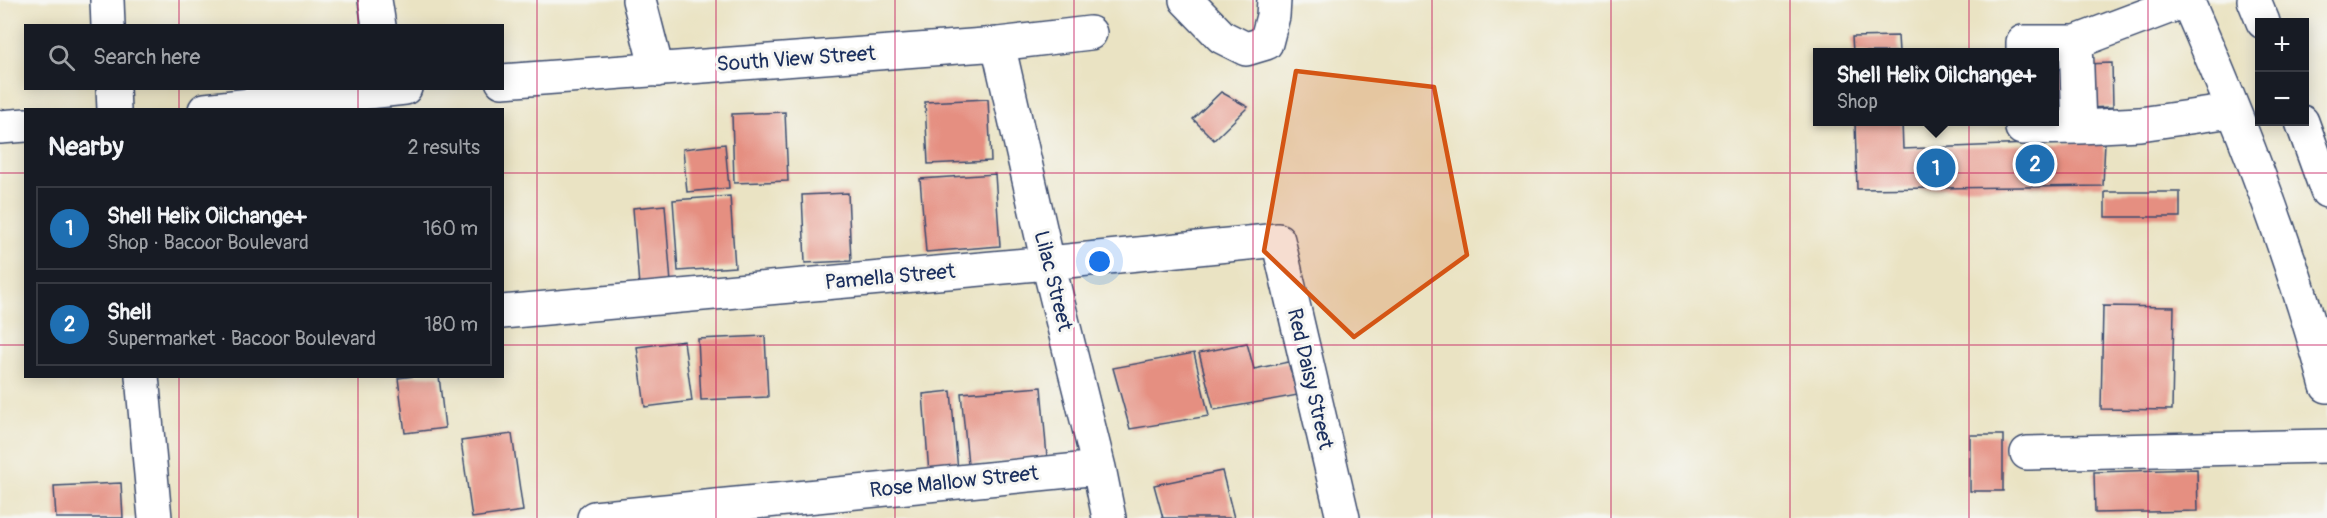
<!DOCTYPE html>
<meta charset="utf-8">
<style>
:root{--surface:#171b24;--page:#20242c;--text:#f1f3f6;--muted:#9ea1a6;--line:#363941;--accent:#1f6fb2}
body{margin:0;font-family:Pangolin,sans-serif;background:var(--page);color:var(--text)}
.controls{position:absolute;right:18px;top:18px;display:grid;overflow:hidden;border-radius:0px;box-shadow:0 3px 15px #0003}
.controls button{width:54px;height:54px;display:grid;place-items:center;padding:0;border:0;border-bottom:2px solid var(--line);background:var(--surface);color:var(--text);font:30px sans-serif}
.you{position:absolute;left:1100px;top:262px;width:21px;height:21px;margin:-15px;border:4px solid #fff;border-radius:50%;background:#1a73e8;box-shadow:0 0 0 9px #1a73e833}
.badge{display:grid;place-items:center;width:39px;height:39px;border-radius:50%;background:var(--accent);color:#fff;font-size:20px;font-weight:700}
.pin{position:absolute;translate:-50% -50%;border:3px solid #fff;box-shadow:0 2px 6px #0006}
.popup{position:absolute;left:1813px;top:48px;width:246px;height:78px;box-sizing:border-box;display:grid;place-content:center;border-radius:0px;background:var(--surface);filter:drop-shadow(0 2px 4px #0005);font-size:20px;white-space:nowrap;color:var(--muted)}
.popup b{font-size:22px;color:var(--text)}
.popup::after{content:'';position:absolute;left:50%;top:100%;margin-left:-12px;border:12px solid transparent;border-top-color:var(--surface)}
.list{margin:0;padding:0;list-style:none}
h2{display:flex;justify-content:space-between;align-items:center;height:78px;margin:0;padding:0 24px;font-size:26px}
h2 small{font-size:20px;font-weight:400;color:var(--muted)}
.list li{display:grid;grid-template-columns:39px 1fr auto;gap:18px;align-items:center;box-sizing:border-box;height:84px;margin:0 12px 12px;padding:0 12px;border:2px solid var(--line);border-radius:0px}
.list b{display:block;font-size:22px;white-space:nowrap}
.list p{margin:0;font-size:20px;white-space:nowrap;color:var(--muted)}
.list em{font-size:20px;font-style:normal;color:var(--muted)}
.icon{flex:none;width:33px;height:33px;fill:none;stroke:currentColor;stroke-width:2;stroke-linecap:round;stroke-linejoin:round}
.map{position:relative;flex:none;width:2327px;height:518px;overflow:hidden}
.search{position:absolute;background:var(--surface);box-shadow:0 3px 15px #0003;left:24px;top:24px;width:480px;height:66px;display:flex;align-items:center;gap:15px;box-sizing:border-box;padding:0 21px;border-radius:0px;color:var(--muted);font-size:22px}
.panel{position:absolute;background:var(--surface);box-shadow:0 3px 15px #0003;left:24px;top:108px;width:480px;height:270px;border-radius:0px}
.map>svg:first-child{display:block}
.building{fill:#e58f81}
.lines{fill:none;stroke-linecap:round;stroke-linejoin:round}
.minor-casing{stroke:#3a4a6d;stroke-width:36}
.major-casing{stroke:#3a4a6d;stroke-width:36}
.minor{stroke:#fff;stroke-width:33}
.major{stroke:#fff;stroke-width:33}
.marked{fill:#d45514;fill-opacity:0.2;stroke:#d45514;stroke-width:4.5;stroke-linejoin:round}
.grid{fill:none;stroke:#c2185b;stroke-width:1.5;stroke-opacity:0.55}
.labels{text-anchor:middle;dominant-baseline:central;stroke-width:6;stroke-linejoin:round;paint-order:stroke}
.street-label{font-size:21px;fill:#1b2f5e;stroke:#f6f6f2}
</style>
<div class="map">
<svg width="2327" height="518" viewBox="0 0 2327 518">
<rect width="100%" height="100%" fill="#f6f6f2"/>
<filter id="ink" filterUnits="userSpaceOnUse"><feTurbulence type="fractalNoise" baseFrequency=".0167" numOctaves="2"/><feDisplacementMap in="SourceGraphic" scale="12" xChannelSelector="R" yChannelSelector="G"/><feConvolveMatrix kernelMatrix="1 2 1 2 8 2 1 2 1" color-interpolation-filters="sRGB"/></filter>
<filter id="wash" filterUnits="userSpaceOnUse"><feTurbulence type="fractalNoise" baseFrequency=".008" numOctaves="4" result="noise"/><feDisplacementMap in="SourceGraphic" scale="24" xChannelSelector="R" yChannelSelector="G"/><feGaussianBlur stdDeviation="1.35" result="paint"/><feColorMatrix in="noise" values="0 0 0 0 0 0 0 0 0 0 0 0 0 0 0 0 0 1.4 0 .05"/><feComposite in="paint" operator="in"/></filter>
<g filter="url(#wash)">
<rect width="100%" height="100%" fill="#eae3c3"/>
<g id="blocks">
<path class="building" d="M1898,36L1899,52H1853L1852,37Z
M2112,63L2113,107L2054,109V65Z
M1221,92L1248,107L1214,140L1193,119Z
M988,99L991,161L928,164L925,102Z
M785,112L788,181L734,183L732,114Z
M1855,122H1902L1903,149L2105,141L2103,186L1857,189Z
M725,144L729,188L687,192L683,149Z
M995,174L1000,246L926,252L920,179Z
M2105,192H2180V217H2105Z
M848,193L851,261L805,263L802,195Z
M730,196L735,267L678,271L673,200Z
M665,205L671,283L639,286L633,208Z
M2103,306L2174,307L2172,410L2101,409Z
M765,336L768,397L701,400L698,339Z
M684,341L692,401L645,407L637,347Z
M1247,343L1254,369L1288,362L1298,395L1214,410L1199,353Z
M1194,353L1209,416L1130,429L1113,368Z
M414,376H439L445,428L405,433L398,378Z
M1041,387L1047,457L968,464L961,393Z
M951,391L958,471L929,474L923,394Z
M512,434L523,511L472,518L461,441Z
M1970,435H2003V491H1970Z
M2197,469L2198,511L2095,513L2094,472Z
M1222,471L1234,518H1163L1154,485Z
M121,483L123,518H56L54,486Z"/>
</g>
</g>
<g filter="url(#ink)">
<use href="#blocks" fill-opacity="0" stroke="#3a4a6d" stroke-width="1.5"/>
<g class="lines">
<defs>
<path id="minor" d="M107,0L108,26
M375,0L379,26
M639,0L657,70
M1186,0L1222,37L1246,49L1266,43L1273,16L1274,0
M2076,42L2079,127L2140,124L2232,111
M998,44L1048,263L1099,468L1109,518
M2023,52V42H2076L2187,0
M502,81L998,44L1090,33
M113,88L114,110
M205,110L405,88
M2022,122V128L2079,127
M0,127L26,125
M502,312L1048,263L1278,240L1343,518
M142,376L155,518
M2027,453L2327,446
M594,518L1099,468"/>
<path id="major" d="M2187,0C2242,125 2292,254 2327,386
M2254,0L2263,22
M2302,122L2327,191"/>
</defs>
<use href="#minor" class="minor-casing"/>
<use href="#major" class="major-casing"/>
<use href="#minor" class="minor"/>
<use href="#major" class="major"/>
</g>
</g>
<path class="marked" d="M1296,71L1434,87L1467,255L1354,337L1264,251Z"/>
<path class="grid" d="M179,0V26M358,0V26M537,0V518M716,0V518M895,0V518M1074,0V518M1253,0V518M1432,0V518M1611,0V518M1790,0V518M1969,0V518M2148,0V518M179,88V110M358,88V110M0,173H26M502,173H2327M0,345H26M502,345H2327M179,376V518M358,376V518"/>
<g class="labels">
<g class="street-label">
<text transform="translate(796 59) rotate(-4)">South View Street</text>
<text transform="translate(890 277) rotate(-5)">Pamella Street</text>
<text transform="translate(1053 281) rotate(76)">Lilac Street</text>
<text transform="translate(1310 379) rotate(77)">Red Daisy Street</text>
<text transform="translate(954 482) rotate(-6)">Rose Mallow Street</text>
</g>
</g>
</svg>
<div class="controls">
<button>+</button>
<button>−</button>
</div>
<div class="you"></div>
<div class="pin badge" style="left:1936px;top:168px">1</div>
<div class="popup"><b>Shell Helix Oilchange+</b>Shop</div>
<div class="pin badge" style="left:2035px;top:164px">2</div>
<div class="search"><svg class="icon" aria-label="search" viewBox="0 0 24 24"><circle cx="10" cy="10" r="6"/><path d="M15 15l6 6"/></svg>Search here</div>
<section class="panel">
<h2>Nearby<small>2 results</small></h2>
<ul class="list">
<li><span class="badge">1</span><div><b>Shell Helix Oilchange+</b><p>Shop · Bacoor Boulevard</p></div><em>160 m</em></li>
<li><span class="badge">2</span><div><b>Shell</b><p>Supermarket · Bacoor Boulevard</p></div><em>180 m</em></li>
</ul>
</section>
</div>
